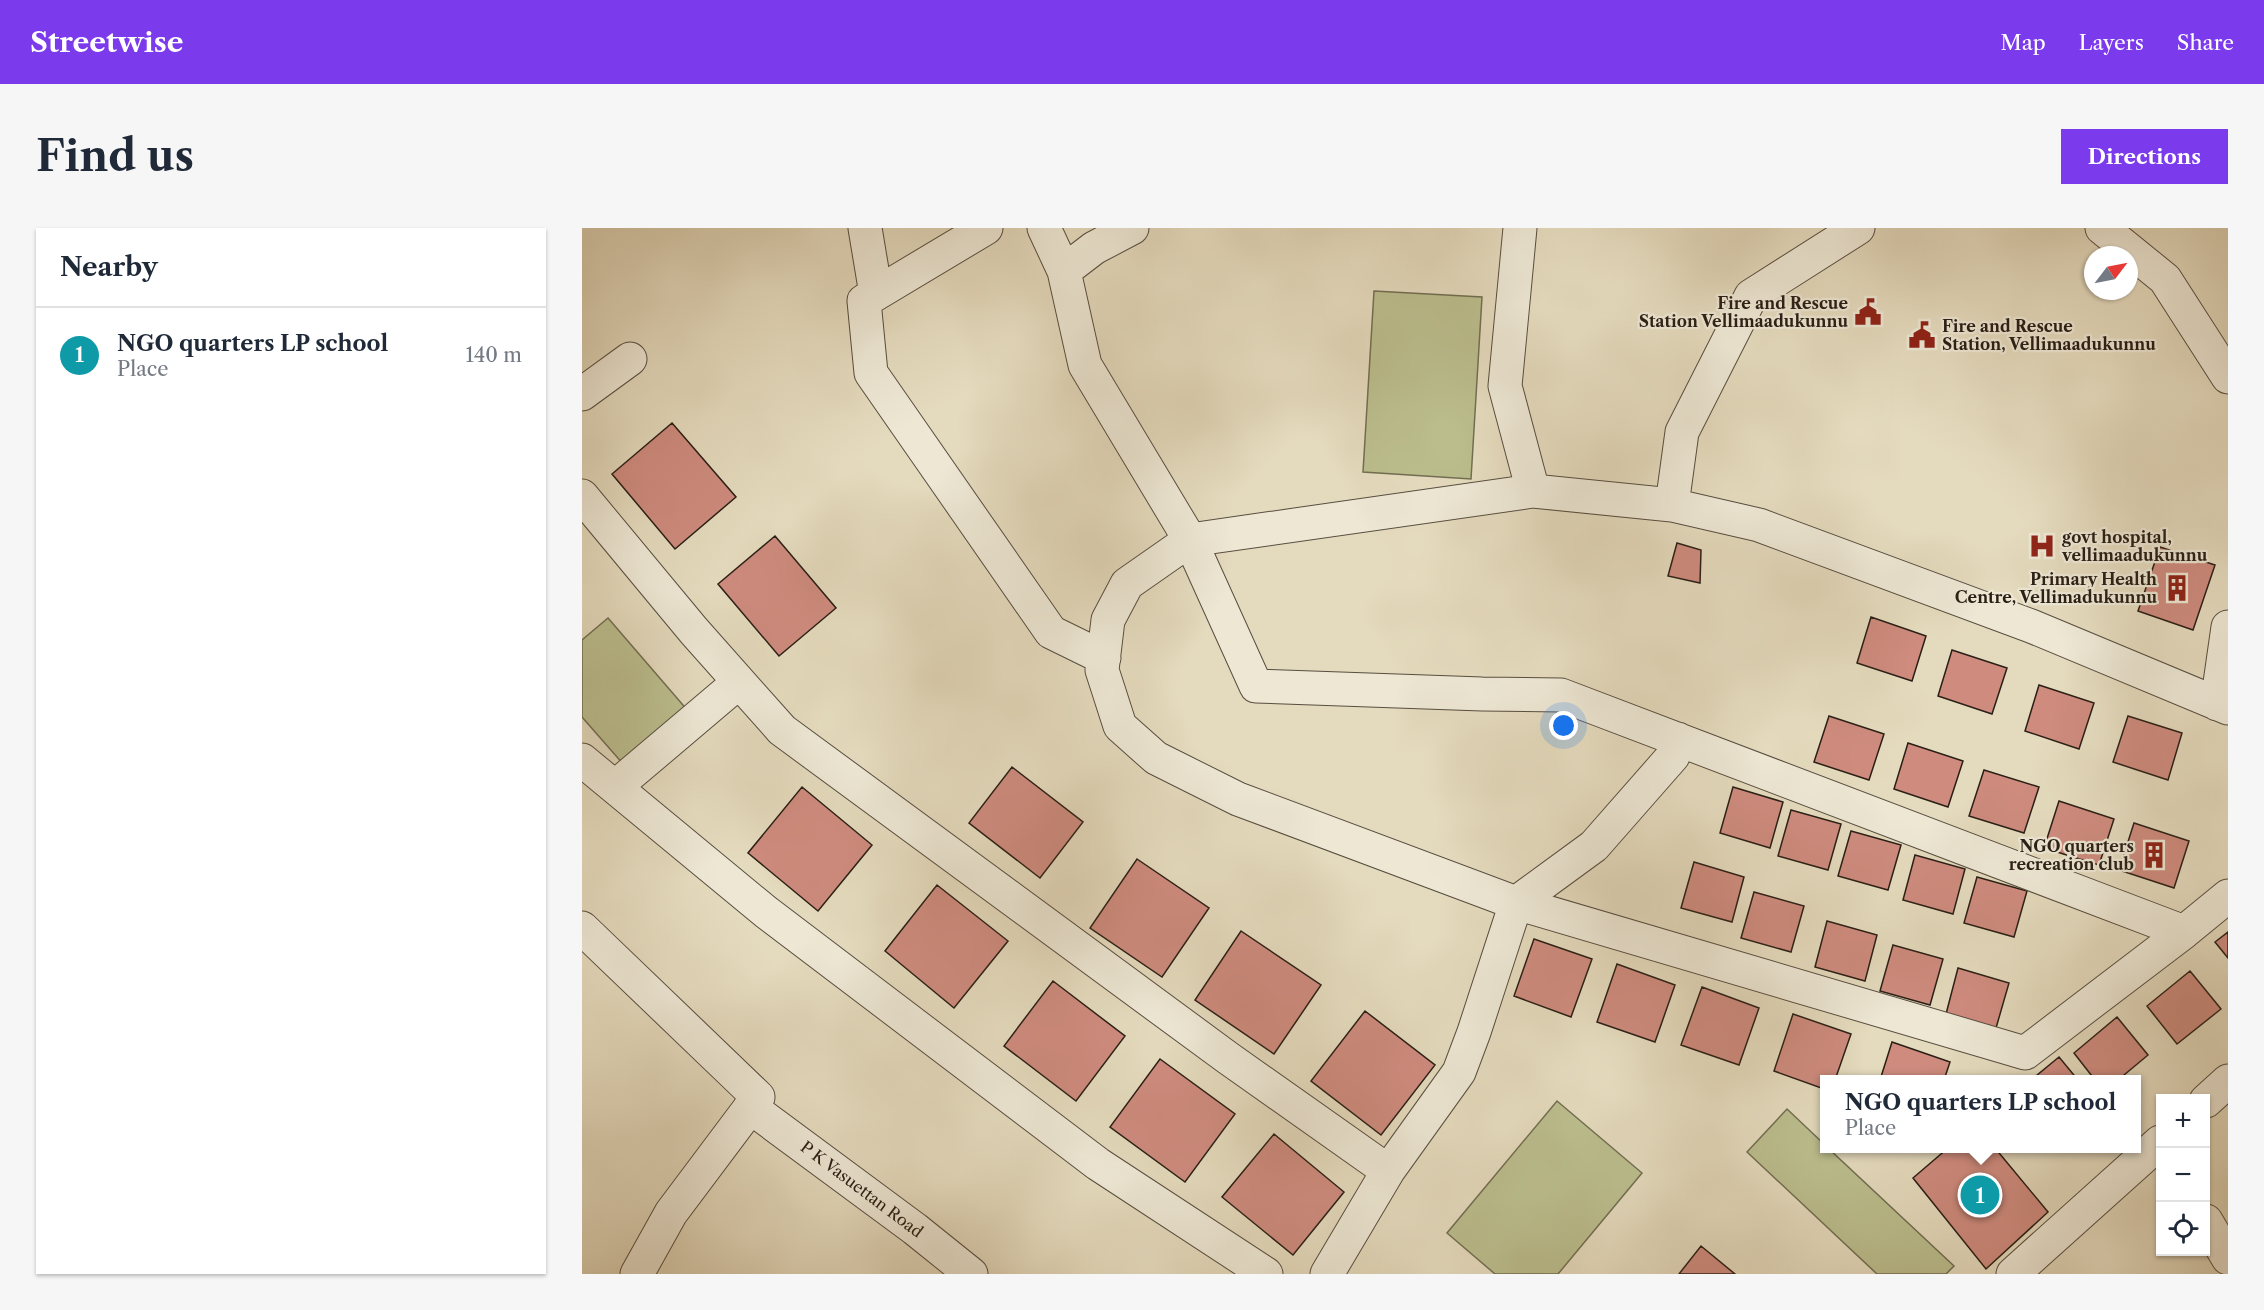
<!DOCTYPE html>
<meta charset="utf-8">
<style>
:root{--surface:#fff;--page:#f6f6f7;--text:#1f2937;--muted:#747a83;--line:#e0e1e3;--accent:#7c3aed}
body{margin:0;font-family:"Libre Caslon Text",serif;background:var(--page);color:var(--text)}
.controls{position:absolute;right:18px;bottom:18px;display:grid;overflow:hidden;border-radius:0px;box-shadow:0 2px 4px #0004}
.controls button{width:54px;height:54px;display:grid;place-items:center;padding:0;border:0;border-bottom:2px solid var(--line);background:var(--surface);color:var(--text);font:30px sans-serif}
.compass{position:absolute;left:1502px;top:18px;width:54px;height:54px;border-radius:50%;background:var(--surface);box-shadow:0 2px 4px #0004;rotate:58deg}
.you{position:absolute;left:982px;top:498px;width:21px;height:21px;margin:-15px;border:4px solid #fff;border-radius:50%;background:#1a73e8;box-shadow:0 0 0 9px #1a73e833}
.badge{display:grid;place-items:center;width:39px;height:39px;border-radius:50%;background:var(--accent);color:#fff;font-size:20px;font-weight:700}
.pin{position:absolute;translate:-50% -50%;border:3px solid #fff;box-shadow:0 2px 6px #0006}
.popup{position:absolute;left:1238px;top:847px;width:321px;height:78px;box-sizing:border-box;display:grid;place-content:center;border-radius:0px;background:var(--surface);filter:drop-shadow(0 2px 4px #0005);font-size:20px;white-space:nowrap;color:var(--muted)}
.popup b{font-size:22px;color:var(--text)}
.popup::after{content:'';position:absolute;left:50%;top:100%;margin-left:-12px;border:12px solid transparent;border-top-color:var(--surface)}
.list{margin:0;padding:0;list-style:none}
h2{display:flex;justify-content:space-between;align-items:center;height:78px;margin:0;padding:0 24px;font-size:26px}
h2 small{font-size:20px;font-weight:400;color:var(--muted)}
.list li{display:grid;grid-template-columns:39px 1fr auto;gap:18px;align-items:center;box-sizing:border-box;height:96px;padding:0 24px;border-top:2px solid var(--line)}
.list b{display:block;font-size:22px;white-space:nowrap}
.list p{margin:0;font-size:20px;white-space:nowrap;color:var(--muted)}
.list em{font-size:20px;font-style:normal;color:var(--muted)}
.icon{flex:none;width:33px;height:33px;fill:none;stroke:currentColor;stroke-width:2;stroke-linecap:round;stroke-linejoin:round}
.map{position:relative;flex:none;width:1646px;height:1046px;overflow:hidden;border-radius:0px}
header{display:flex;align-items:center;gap:36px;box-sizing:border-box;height:84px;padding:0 30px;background:var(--accent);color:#fff}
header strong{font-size:28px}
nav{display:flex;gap:33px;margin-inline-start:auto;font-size:21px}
.intro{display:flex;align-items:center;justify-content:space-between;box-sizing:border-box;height:144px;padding:0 36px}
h1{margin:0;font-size:42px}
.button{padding:15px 27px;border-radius:0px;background:var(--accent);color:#fff;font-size:21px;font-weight:700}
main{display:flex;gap:36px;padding:0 36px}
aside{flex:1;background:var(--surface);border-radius:0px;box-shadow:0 2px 4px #0004}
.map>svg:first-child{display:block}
.green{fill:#bbbd8d;stroke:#726e52;stroke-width:1.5}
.building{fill:#ce8b7e;stroke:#2a1f16;stroke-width:1.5}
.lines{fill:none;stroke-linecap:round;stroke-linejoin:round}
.minor-casing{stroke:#584e40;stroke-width:35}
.minor{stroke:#ede7d4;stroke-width:33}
.labels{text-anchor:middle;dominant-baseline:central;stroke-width:4.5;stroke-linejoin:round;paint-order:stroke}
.poi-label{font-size:16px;font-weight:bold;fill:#2a1f16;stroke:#ede7d4;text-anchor:end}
.street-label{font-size:16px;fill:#2a1f16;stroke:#ede7d4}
</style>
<header>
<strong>Streetwise</strong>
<nav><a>Map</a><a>Layers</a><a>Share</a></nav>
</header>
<div class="intro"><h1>Find us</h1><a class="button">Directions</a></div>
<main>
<aside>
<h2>Nearby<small></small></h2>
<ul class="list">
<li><span class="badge" style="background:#0f9aa8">1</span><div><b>NGO quarters LP school</b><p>Place</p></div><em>140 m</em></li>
</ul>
</aside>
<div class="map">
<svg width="1646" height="1046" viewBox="0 0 1646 1046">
<rect width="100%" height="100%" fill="#e4dabd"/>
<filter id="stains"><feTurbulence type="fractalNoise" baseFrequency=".00333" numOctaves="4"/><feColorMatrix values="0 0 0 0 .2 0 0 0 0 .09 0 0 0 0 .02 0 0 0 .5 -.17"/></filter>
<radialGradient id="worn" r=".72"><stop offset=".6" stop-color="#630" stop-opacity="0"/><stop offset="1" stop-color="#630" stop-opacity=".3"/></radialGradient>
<path class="green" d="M792,63L900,69L889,251L781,244Z
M26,390L119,498L56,553L0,489V412Z
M975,873L1060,945L976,1046H913L865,1005Z
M1205,881L1242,916V920L1247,921L1372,1038L1364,1046H1295L1165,924Z"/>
<path class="building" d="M90,195L154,269L93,321L30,246Z
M193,308L254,380L197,428L136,356Z
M1095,315L1119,322L1118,355L1086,348Z
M1578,319L1633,337L1611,402L1556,383Z
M1289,389L1344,408L1330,453L1275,435Z
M1370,422L1425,440L1410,486L1356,468Z
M1457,457L1512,475L1497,521L1443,503Z
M1247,488L1302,506L1287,552L1232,534Z
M1546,488L1600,505L1586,552L1531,534Z
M1326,515L1381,533L1366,579L1312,561Z
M430,539L501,594L458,650L387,595Z
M1402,542L1457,559L1442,605L1387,588Z
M220,559L290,617L236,683L166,625Z
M1151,559L1201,574L1188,620L1138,605Z
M1477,573L1532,591L1517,637L1462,620Z
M1209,582L1259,596L1246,642L1196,628Z
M1552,595L1607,613L1592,660L1537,642Z
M1269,603L1319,617L1306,662L1256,648Z
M1333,627L1383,641L1371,686L1321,672Z
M555,631L627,680L580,749L508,700Z
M1112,634L1162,649L1150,694L1099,680Z
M1395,649L1445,663L1432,709L1382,695Z
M355,657L426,713L372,780L303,723Z
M1172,664L1222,678L1209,724L1159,710Z
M1245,693L1295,707L1283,753L1233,739Z
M659,703L739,757L692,826L613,772Z
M1646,704V730L1633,714Z
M952,711L1010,731L989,789L932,768Z
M1311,717L1361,731L1348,777L1298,763Z
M1035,736L1093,757L1073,814L1015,794Z
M1376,740L1427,755L1414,800L1364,786Z
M1608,743L1639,781L1595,816L1565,778Z
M471,753L543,808L494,873L422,818Z
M1120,759L1177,780L1157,837L1099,817Z
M783,783L853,837L799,907L729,853Z
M1211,786L1269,806L1253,852H1242V861L1192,843Z
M1535,789L1566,827L1536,852H1513L1492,825Z
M1310,814L1368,834L1362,852H1298Z
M1477,829L1496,852H1449Z
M578,831L653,886L603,954L528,899Z
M692,906L762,964L711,1027L640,969Z
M1366,920H1413L1466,984L1404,1041L1331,950Z
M1119,1018L1153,1046H1097Z"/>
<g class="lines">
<defs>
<path id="minor" d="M283,0L294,66
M404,0L282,73L289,145L469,404L522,430
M462,0L482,43L503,137L608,312L545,356L526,392L520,442L538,498L574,530L656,571L934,675L892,804L877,844L806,943L745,1046
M938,0L923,158L951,263L1090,277L1177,297L1449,398L1646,480
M1520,0L1583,51L1646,149
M482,43L512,20L550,0
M0,166L48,131
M951,263L608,312L674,458L900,466L979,467L1602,704
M0,268L112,403L200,502L646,830L806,943
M1090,277L1100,204L1169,68L1276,0
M1635,476L1646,399
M0,532L184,684L516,936L684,1046
M33,559L157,454
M934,675L1443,825L1602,704L1646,668
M934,675L1012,618L1091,528L1096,511
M0,700L176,869L89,985L55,1046
M1624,873L1646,853
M168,879L333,1001L389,1046
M1624,993L1646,1030
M1431,1046L1578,914"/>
</defs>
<use href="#minor" class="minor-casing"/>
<use href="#minor" class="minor"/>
</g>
<defs>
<symbol id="civic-bare" viewBox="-9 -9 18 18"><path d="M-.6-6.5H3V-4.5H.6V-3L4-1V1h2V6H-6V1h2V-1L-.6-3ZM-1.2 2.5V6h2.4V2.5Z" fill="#8f2418" stroke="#ede7d4" stroke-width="2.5" paint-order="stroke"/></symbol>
<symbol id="hospital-bare" viewBox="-9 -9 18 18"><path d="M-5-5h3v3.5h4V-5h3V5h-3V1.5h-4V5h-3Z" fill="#8f2418" stroke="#ede7d4" stroke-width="2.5" paint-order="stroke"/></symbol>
<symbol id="building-bare" viewBox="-9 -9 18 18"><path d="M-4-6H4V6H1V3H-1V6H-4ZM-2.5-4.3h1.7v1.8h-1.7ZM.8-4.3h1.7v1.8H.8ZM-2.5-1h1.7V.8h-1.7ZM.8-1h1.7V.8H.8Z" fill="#8f2418" stroke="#ede7d4" stroke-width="2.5" paint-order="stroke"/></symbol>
</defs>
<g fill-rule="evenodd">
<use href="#civic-bare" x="1267" y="65" width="38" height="38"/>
<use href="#civic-bare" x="1321" y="88" width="38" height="38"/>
<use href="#hospital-bare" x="1441" y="299" width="38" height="38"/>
<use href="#building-bare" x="1576" y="341" width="38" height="38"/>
<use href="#building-bare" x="1553" y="608" width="38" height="38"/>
</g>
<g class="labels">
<g class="poi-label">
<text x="1266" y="75">Fire and Rescue<tspan x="1266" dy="18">Station Vellimaadukunnu</tspan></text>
<text x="1360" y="98" text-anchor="start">Fire and Rescue<tspan x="1360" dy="18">Station, Vellimaadukunnu</tspan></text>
<text x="1480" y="309" text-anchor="start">govt hospital,<tspan x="1480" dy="18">vellimaadukunnu</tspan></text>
<text x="1575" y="351">Primary Health<tspan x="1575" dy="18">Centre, Vellimadukunnu</tspan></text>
<text x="1552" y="618">NGO quarters<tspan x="1552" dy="18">recreation club</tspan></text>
</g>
<g class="street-label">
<text transform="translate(280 961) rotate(37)">P K Vasuettan Road</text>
</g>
</g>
<rect width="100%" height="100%" filter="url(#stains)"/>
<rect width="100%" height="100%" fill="url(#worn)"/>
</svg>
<div class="controls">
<button>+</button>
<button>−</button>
<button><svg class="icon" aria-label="locate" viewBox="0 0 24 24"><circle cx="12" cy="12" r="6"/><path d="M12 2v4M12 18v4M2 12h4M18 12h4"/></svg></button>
</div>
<svg class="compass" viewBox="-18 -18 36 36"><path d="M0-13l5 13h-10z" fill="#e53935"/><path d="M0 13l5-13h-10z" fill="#747a83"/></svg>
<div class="you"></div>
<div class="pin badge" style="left:1398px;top:967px;background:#0f9aa8">1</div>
<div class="popup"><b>NGO quarters LP school</b>Place</div>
</div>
</main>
